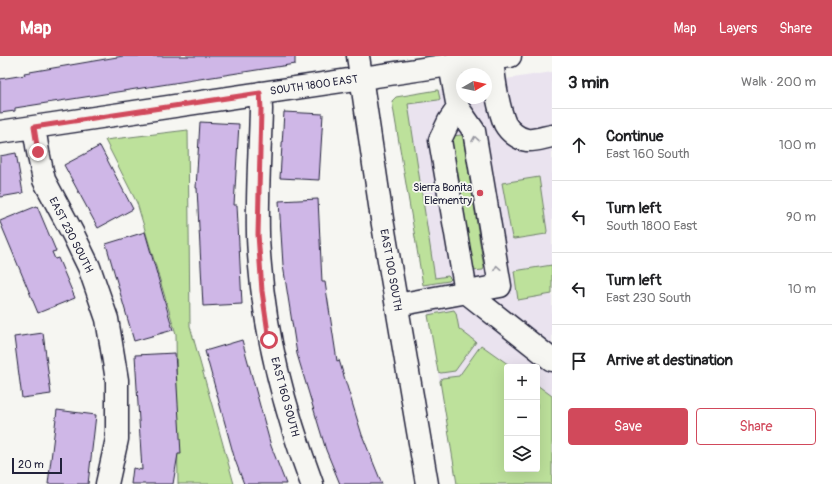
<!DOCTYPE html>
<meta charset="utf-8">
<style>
:root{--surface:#fff;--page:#f2f2f2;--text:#202124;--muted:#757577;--line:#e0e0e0;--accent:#d1495b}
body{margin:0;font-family:Pangolin,sans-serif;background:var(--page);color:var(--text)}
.controls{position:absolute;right:12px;bottom:12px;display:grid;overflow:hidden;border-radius:4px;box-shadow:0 4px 16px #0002}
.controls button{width:36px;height:36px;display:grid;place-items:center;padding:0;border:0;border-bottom:1px solid var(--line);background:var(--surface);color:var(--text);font:20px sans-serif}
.compass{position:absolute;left:456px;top:12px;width:36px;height:36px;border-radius:50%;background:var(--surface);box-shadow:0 4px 16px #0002;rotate:81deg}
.scale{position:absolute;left:12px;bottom:10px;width:50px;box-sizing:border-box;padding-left:4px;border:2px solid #22223b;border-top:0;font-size:11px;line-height:14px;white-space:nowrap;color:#22223b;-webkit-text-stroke:3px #f6f6f2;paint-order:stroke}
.stop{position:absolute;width:12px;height:12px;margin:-9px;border:3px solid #d1495b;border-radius:50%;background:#fff}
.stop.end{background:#d1495b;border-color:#fff;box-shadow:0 1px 4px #0008}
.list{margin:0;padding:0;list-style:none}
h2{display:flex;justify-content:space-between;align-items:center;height:52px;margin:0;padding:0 16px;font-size:17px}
h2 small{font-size:13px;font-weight:400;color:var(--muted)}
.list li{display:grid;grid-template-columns:26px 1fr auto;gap:12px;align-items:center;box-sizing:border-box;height:72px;padding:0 16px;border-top:1px solid var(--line)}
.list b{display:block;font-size:15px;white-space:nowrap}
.list p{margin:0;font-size:13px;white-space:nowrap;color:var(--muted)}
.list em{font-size:13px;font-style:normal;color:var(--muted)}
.actions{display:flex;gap:8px;padding:12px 16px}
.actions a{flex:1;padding:9px 0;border:1px solid var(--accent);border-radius:4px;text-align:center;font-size:14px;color:var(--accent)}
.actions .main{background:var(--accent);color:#fff}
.icon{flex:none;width:22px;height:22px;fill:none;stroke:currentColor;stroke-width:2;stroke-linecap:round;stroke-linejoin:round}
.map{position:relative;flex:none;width:552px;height:428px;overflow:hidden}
header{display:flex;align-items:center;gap:24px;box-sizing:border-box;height:56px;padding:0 20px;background:var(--accent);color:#fff}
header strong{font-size:19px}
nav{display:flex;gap:22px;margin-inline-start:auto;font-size:14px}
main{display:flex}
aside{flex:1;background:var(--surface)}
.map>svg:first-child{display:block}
.built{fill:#eae3ef;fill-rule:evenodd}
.green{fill:#bde19b;stroke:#70826b}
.building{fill:#cfb7e7;stroke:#22223b}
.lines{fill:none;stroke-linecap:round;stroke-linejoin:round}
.minor-casing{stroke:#22223b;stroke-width:25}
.minor{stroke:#f6f6f2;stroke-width:22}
.oneway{stroke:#9797a0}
.route{stroke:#d1495b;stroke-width:5}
.poi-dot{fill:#d1495b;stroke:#f6f6f2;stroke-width:1.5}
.labels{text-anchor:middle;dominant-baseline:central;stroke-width:3.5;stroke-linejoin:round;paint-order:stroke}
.street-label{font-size:11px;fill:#22223b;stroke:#f6f6f2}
.poi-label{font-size:11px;fill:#22223b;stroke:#f6f6f2;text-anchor:end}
</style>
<header>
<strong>Map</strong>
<nav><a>Map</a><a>Layers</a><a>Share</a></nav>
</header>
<main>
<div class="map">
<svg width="552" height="428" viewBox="0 0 552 428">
<rect width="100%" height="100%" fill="#f6f6f2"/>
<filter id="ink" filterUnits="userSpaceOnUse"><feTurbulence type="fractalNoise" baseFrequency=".025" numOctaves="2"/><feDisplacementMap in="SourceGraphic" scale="8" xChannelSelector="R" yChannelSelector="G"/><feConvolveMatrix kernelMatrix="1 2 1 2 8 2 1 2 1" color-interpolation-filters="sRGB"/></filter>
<g filter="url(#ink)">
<path class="built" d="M552,16V428H457L392,45L396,41L462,30V42H486V26ZM507,311H537V413H507Z"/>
<path class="green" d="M438,34L440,43L438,44L408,48L435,222L448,220L451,223L449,225L423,229L392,45L396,41Z
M188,74L190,270L234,428H178L176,278L137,147L105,84Z
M461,79L463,80L484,212L483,214L473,215L451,82L452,80Z
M539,121L547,175L546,178L514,183L512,182L502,127Z
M552,209V238L518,244L514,215Z
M454,254L456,257L459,273L476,286L455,315L441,317L438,316L428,259Z
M481,289L512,311H507V413H537V329L552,340V428H457L440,325L442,322L459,320Z"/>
<path class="building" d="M123,0H295V8L15,52V55L0,57V23L25,19L24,17Z
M284,56L323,58L319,124L280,122Z
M200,66L239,68L234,149H237L242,248L203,250L197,132H196Z
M100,90L133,153L98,172L64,109Z
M16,97L23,137L0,141V100Z
M318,143L322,226H325L337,305L339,304L362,379L382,428H340L326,394L297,298L283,209L279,145Z
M37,150L56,195L52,196L55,203L58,202L75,242L38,257L0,166V165Z
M145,176L173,274L134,285L106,188Z
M43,277L51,338L22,342L14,281Z
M242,284L271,390L286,428H244L235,404L205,295Z
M175,297L181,398H178L173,428H131L133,412L142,414L135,299Z
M57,354L96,359L88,428H48Z"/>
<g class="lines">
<defs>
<path id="minor" d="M358,0L382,163L427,428
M492,3C494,23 497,49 505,68C509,75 518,83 527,84C535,85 545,81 552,80
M450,9L458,52L449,65L440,84L466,236L552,304
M260,37L261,53C260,94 257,136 258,177C258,188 259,199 260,210C266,286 286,358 312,428
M34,71L38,96L44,124L73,178L89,211L107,263L117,324V383L107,428
M0,76L510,0
M397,249L500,230L474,75L458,52"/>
</defs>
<use href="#minor" class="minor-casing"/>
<use href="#minor" class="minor"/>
</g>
<defs><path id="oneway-chevron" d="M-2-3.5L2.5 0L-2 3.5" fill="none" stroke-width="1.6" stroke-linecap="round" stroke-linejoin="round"/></defs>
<g class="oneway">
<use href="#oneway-chevron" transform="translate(475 83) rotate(-99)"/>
<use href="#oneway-chevron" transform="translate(497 212) rotate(-99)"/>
</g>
</g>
<g class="lines" filter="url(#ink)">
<path class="route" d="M38,96L34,71L260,37L261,53L258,178L262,235L269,284"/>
</g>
<circle class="poi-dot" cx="480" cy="137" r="4"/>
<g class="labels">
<g class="street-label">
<text transform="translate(314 29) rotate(-8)">SOUTH 1800 EAST</text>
<text transform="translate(71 179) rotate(63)">EAST 230 SOUTH</text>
<text transform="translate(391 214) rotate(80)">EAST 100 SOUTH</text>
<text transform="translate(285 341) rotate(75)">EAST 160 SOUTH</text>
</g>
<g class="poi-label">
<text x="472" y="131">Sierra Bonita<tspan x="472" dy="13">Elementry</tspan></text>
</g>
</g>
</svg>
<div class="controls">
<button>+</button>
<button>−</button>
<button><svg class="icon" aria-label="layers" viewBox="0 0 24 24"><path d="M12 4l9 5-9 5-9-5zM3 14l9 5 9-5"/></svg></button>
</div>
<svg class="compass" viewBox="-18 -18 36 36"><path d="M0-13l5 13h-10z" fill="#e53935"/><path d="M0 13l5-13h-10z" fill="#757577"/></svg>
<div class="scale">20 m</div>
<div class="stop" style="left:269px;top:284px"></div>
<div class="stop end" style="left:38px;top:96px"></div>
</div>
<aside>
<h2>3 min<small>Walk · 200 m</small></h2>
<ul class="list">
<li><svg class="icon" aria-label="ahead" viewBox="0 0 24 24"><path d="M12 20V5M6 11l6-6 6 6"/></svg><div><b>Continue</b><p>East 160 South</p></div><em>100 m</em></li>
<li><svg class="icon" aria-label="left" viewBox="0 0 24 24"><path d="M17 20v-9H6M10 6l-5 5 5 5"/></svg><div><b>Turn left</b><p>South 1800 East</p></div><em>90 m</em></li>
<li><svg class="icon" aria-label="left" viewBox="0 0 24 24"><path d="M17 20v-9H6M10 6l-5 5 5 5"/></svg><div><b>Turn left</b><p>East 230 South</p></div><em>10 m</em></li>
<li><svg class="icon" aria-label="arrive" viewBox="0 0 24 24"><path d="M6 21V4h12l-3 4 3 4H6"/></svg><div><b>Arrive at destination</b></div></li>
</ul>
<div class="actions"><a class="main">Save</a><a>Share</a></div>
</aside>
</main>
